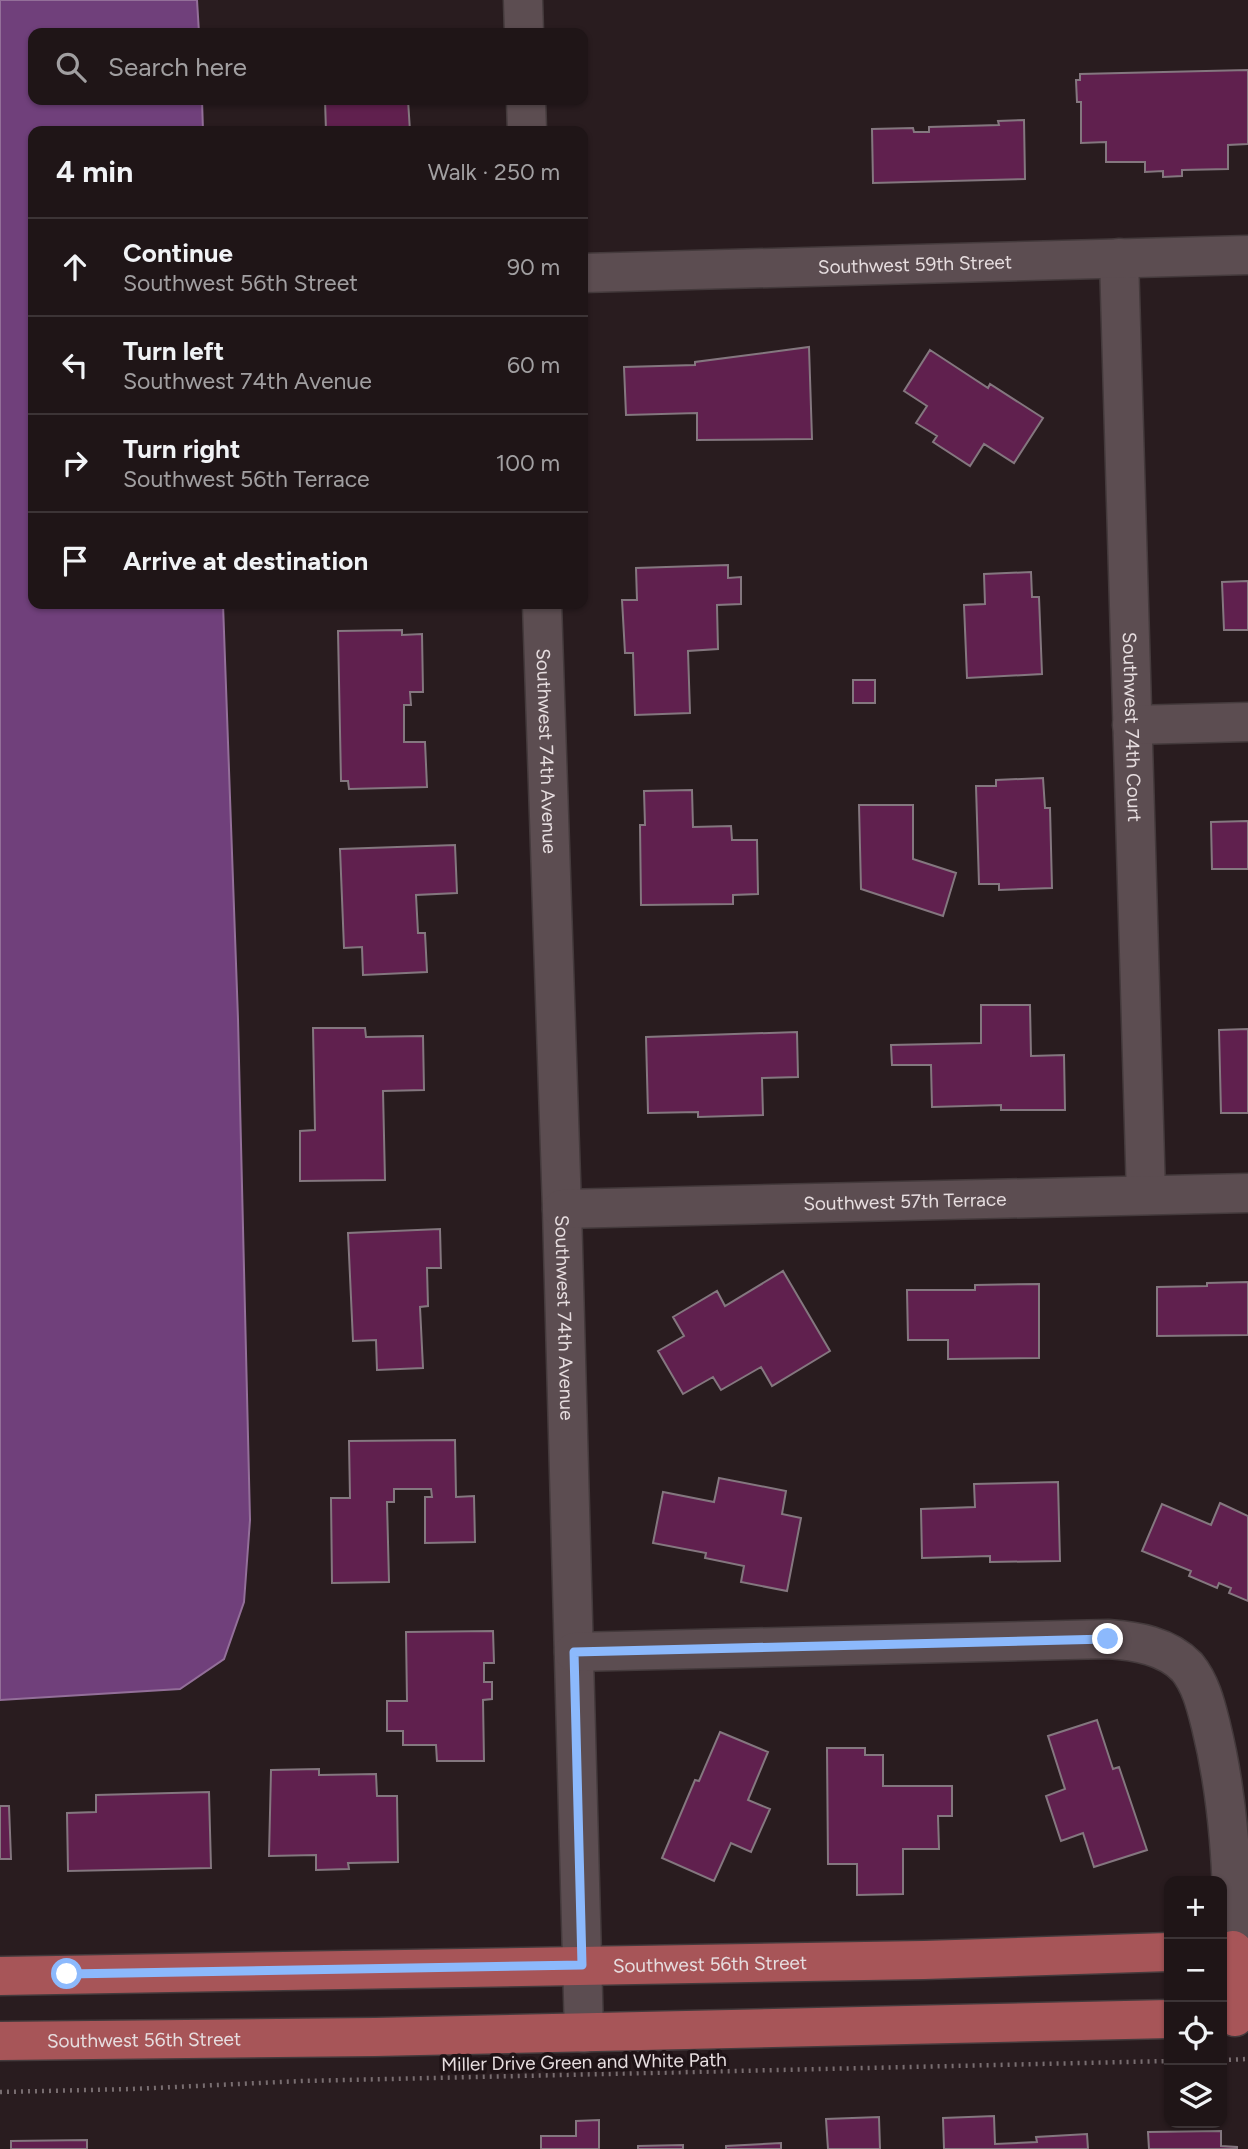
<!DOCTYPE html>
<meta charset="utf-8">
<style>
:root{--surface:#1f1517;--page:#271e20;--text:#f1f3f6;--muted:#a19fa1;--line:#3c3436}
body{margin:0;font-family:Figtree,sans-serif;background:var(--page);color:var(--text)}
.controls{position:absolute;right:21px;bottom:21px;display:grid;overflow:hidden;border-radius:14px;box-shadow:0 2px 5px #0004}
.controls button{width:63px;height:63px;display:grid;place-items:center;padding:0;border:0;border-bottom:2px solid var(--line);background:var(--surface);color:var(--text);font:35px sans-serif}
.stop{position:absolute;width:21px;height:21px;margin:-16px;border:5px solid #8cb9fc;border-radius:50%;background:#fff}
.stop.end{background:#8cb9fc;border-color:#fff;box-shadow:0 2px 7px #0008}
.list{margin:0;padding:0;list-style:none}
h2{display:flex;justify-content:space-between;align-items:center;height:91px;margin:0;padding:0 28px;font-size:30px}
h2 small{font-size:23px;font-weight:400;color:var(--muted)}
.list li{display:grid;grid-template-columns:46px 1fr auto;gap:21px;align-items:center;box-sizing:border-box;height:98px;padding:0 28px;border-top:2px solid var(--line)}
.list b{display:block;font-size:26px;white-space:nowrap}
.list p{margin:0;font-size:23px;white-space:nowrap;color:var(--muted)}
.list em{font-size:23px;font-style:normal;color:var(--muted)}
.icon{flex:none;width:38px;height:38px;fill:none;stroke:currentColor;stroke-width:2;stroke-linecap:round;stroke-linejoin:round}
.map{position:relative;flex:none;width:1248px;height:2149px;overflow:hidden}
.search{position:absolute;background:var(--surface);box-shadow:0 2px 5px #0004;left:28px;top:28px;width:560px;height:77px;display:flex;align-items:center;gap:18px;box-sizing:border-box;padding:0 24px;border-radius:14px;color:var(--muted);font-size:26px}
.panel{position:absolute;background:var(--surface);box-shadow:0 2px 5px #0004;left:28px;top:126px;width:560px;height:483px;border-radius:14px}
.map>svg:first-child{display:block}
.water{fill:#70407b;stroke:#936f99;stroke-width:2}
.building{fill:#60204e;stroke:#84777f;stroke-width:2}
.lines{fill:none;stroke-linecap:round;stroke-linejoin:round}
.minor-casing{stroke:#443a3c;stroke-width:41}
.major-casing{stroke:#443a3c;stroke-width:41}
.path{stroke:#786d70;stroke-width:4.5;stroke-dasharray:2 5;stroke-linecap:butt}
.minor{stroke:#5c4d51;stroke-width:38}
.major{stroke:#a75558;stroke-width:38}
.route{stroke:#8cb9fc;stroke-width:9}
.labels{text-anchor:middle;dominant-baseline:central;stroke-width:7;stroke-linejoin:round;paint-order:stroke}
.street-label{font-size:19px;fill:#e6dddf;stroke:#1f1316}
</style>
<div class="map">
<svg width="1248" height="2149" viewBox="0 0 1248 2149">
<rect width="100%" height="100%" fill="#291c1f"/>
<path class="water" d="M0,0H197L199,33H33V100H202L203,131H33V604H223L238,1019L250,1520L244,1602L224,1659L180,1689L0,1700Z"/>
<path class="building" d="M403,29V33L314,32Z
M1248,70V144L1228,145V169L1182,170V176L1163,177V171L1145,172V162H1106V142L1081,143V102H1077L1076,80H1080V74Z
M325,100H408L410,131H326Z
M1024,120L1025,179L873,183L872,129L913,128L914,132H929V127L999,125L998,121Z
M809,347L812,439L697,440V413L626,415L624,367L695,365V362Z
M930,350L988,388L990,384L1043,418L1014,463L984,444L970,466L933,442L937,436L916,423L927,406L904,391Z
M728,565V578L741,577V604L717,605L718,649L688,651L690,713L635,715L633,653H625L622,600H637L636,568Z
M1031,572L1032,597H1039L1042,674L967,678L964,605L985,604L984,574Z
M1248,581V630H1224L1222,582Z
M402,630V635L422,634L423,692H410L411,705H404V742H425L427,787L349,789L348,781H341L338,631Z
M853,680H875V703H853Z
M1043,778L1045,808H1050L1052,888L999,890V884H979L976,786H996V780Z
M692,790L693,827L731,826L732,840H757L758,894L733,895V904L641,905L640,825H645L644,791Z
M859,805H913V859L956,873L943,916L861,889Z
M1248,821V869H1212L1211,822Z
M455,845L457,893L416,895L418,933H425L427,972L363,975L362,947L344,948L340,849Z
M981,1005H1030L1031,1056L1064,1055L1065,1110H1001V1105L932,1107L931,1065H892L891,1045L981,1043Z
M313,1028H365L366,1037L423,1036L424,1090L383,1091L385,1180L300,1181V1131L315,1130Z
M1248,1029V1113H1221L1219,1030Z
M797,1032L798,1077L762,1078L763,1115L698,1117V1112L648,1113L646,1037Z
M440,1229L441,1268H427L428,1306L420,1307L423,1368L377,1370L376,1340L353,1341L348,1233Z
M783,1271L830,1351L772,1386L761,1367L721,1390L713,1377L683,1394L658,1351L684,1336L673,1317L717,1291L725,1306Z
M1248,1282V1335L1157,1336V1287L1207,1286V1283Z
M1039,1284V1358L948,1359V1340H908L907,1290H975V1285Z
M455,1440L456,1497L474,1496L475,1542L425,1543V1497H432L431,1489H394V1502H387L389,1582L332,1583L331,1498H350L349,1441Z
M719,1478L786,1491L782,1514L801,1518L787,1591L741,1582L744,1566L705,1558L706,1553L653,1543L663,1492L714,1502Z
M1058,1482L1060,1561L990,1562V1556L922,1558L921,1509L975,1507L974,1484Z
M1220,1503L1248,1516V1601L1229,1593L1231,1588L1219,1583L1217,1588L1189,1576L1191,1571L1142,1551L1162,1504L1211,1525Z
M493,1631L494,1663H484V1682H492V1699L483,1700L484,1761H437L436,1745H403V1731H387V1701H407L406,1632Z
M1097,1720L1113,1769L1119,1767L1147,1850L1094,1867L1083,1833L1061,1841L1046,1796L1065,1789L1048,1736Z
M720,1732L768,1752L748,1800L770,1809L751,1852L731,1843L714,1881L662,1858L695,1780L699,1781Z
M827,1748H865V1755H883V1786H952V1816H938L939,1849H903V1894L857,1895V1864H828Z
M319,1769V1775L376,1774L377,1796H397L398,1862L348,1863L349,1869L316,1870V1855L269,1856L271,1770Z
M209,1792L211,1868L68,1871L67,1813L96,1812V1795Z
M0,1806H9L11,1859H0Z
M994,2116L995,2144L1037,2142L1036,2137L1087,2134L1088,2149H944L943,2118Z
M879,2117L880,2149H828L826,2119Z
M599,2120V2149H541V2136H576V2121Z
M1221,2131V2146L1237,2147V2149H1149L1148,2132Z
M87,2140V2149H11V2141Z
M781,2143V2149H726V2146Z
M683,2145V2149H638V2146Z"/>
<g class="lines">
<defs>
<g id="minor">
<path d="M523,0L524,33"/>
<path d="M526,100L527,131"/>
<path id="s1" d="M1119,258L1146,1195"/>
<path id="s2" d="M583,273L1248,255"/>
<path id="s3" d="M542,604L562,1209L584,2033"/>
<path d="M1132,725L1248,722"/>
<path id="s4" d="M562,1209L1248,1193"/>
<path d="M574,1652L1108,1639C1136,1641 1167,1646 1187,1667C1201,1684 1206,1706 1211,1726C1229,1799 1233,1875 1233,1950"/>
</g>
<g id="major">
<path d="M1233,1950L1235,2017"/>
<path id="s5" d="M0,1976L924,1960L1169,1952"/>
<path id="s6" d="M0,2041L375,2037L1169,2019"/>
</g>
</defs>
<use href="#minor" class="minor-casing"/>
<use href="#major" class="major-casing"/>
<path class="path" d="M1222,2060L1248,2059
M0,2092L132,2089L302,2081L1169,2061"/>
<use href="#minor" class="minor"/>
<use href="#major" class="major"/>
</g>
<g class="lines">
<path class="route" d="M67,1974L582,1965L574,1652L1108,1639"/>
</g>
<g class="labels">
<g class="street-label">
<text stroke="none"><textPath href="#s2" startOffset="332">Southwest 59th Street</textPath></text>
<text stroke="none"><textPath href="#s1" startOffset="469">Southwest 74th Court</textPath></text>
<text stroke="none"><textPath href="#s3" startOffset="147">Southwest 74th Avenue</textPath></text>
<text stroke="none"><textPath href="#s4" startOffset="343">Southwest 57th Terrace</textPath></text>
<text stroke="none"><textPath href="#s3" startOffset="714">Southwest 74th Avenue</textPath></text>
<text stroke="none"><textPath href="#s5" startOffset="710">Southwest 56th Street</textPath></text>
<text stroke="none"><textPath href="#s6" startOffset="144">Southwest 56th Street</textPath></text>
<text transform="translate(584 2062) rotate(-1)">Miller Drive Green and White Path</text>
</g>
</g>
</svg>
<div class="controls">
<button>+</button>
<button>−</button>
<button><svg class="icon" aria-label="locate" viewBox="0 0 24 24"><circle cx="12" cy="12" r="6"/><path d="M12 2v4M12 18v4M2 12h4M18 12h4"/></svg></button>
<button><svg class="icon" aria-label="layers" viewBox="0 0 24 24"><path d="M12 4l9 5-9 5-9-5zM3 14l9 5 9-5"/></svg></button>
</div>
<div class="stop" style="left:67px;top:1974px"></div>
<div class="stop end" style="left:1108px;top:1639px"></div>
<div class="search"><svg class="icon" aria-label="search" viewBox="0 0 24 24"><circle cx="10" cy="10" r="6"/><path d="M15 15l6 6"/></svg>Search here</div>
<section class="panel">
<h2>4 min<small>Walk · 250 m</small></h2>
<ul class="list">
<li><svg class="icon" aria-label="ahead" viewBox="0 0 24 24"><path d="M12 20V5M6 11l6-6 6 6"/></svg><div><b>Continue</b><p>Southwest 56th Street</p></div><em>90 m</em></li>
<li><svg class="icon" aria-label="left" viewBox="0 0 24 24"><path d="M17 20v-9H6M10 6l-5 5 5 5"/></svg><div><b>Turn left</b><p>Southwest 74th Avenue</p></div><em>60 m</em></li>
<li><svg class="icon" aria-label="right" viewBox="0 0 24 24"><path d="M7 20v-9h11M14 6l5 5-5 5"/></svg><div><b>Turn right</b><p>Southwest 56th Terrace</p></div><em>100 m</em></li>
<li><svg class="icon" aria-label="arrive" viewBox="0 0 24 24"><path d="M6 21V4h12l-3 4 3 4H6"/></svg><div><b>Arrive at destination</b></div></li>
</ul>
</section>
</div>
